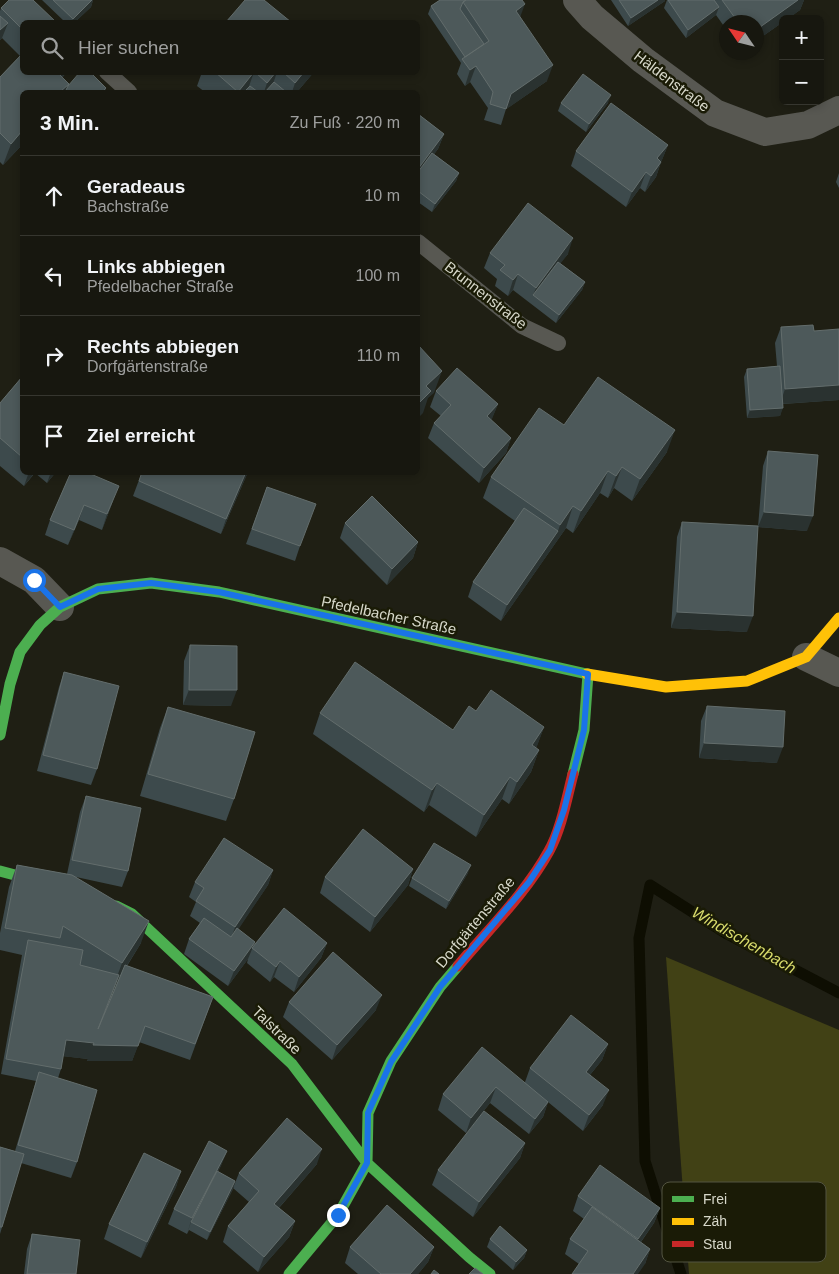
<!DOCTYPE html>
<html lang="de">
<meta charset="utf-8">
<style>
:root{--surface:#17170f;--page:#202018;--text:#f1f3f6;--muted:#9e9f9e;--line:#36362f}
body{margin:0;font-family:Helvetica,sans-serif;background:var(--page);color:var(--text)}
.controls{position:absolute;right:15px;top:15px;display:grid;overflow:hidden;border-radius:8px;box-shadow:0 2px 8px #0003}
.controls button{width:45px;height:45px;display:grid;place-items:center;padding:0;border:0;border-bottom:1px solid var(--line);background:var(--surface);color:var(--text);font:25px sans-serif}
.compass{position:absolute;left:719px;top:15px;width:45px;height:45px;border-radius:50%;background:var(--surface);box-shadow:0 2px 8px #0003;rotate:305deg}
.stop{position:absolute;width:15px;height:15px;margin:-11px;border:4px solid #1a73e8;border-radius:50%;background:#fff}
.stop.end{background:#1a73e8;border-color:#fff;box-shadow:0 1px 5px #0008}
.list{margin:0;padding:0;list-style:none}
h2{display:flex;justify-content:space-between;align-items:center;height:65px;margin:0;padding:0 20px;font-size:21px}
h2 small{font-size:16px;font-weight:400;color:var(--muted)}
.list li{display:grid;grid-template-columns:32px 1fr auto;gap:15px;align-items:center;box-sizing:border-box;height:80px;padding:0 20px;border-top:1px solid var(--line)}
.list b{display:block;font-size:19px;white-space:nowrap}
.list p{margin:0;font-size:16px;white-space:nowrap;color:var(--muted)}
.list em{font-size:16px;font-style:normal;color:var(--muted)}
.icon{flex:none;width:28px;height:28px;fill:none;stroke:currentColor;stroke-width:2;stroke-linecap:round;stroke-linejoin:round}
.map{position:relative;flex:none;width:839px;height:1274px;overflow:hidden}
.search{position:absolute;background:var(--surface);box-shadow:0 2px 8px #0003;left:20px;top:20px;width:400px;height:55px;display:flex;align-items:center;gap:12px;box-sizing:border-box;padding:0 18px;border-radius:8px;color:var(--muted);font-size:19px}
.panel{position:absolute;background:var(--surface);box-shadow:0 2px 8px #0003;left:20px;top:90px;width:400px;height:385px;border-radius:8px}
.map>svg:first-child{display:block}
.green{fill:#414115}
.lines{fill:none;stroke-linecap:round;stroke-linejoin:round}
.stream{stroke:#0e0e02;stroke-width:11}
.lane{stroke:#585852;stroke-width:16}
.street{stroke:#585852;stroke-width:28}
.fast{stroke:#4caf50;stroke-width:11}
.slow{stroke:#ffc107;stroke-width:11}
.jam{stroke:#c62828;stroke-width:11}
.wall{fill:#3d4a4c;fill-rule:evenodd}
.shaded-wall{fill:#2a3230}
.building{fill:#4d595a;stroke:#636d6c}
.route{stroke:#1a73e8;stroke-width:6}
.labels{text-anchor:middle;dominant-baseline:central;stroke-width:5;stroke-linejoin:round;paint-order:stroke}
.street-label{font-size:15px;fill:#d7d8ca;stroke:#1a1b06}
.water-label{font-size:16px;font-style:italic;fill:#d8db6c;stroke:#1a1b06}
.key{fill:#1a1b06;stroke:#535441;stroke-width:1}
.key-label{font-size:14px;fill:#d7d8ca}
</style>
<div class="map">
<svg width="839" height="1274" viewBox="0 0 839 1274">
<rect width="100%" height="100%" fill="#1f1f14"/>
<path class="green" d="M666,957L839,1030V1274H689Z"/>
<g class="lines">
<path class="stream" d="M681,1274L645,1161L639,938L650,885L727,934L839,993"/>
<path class="lane" d="M107,72L129,92
M418,242L522,326L558,343"/>
<path class="street" d="M577,0L592,17L643,60L715,113L765,132L808,125L839,110
M0,561L34,580L60,607
M806,657L839,673"/>
<path class="fast" d="M0,735L10,684L20,652L40,625L60,607L98,589L151,583L219,592L587,674
M573,774L584,730L588,674
M0,871L49,884
M116,906L132,914L292,1064L367,1163L469,1257L490,1274
M289,1274L338,1215L367,1163L368,1113L391,1061L440,987L458,966"/>
<path class="slow" d="M587,674L666,687L747,681L806,657L839,618"/>
<path class="jam" d="M458,966C488,930 526,893 549,851C561,830 567,797 573,774"/>
</g>
<path class="wall" d="M42,0H93L91,7L75,22H65Z
M440,0H522L520,17L547,81L506,109L501,125L484,120L488,108L470,82L465,86L457,74L461,63L428,14L431,6Z
M611,0H665V1L628,26Z
M667,0H804L800,10L756,41V22H726V29L716,15L686,38L664,8Z
M1,8L22,22V72H67L62,78L69,84L68,86L106,88L105,92H22V145L3,165L0,162V77L20,56L2,38L0,40V11Z
M202,72H314L297,92H205L197,86Z
M561,103H608L586,132L558,111Z
M418,114L444,134L438,149L434,154L459,173L456,181L432,212L418,202Z
M668,145L661,162L656,177L645,192L640,188L626,207L571,166L576,151Z
M839,173V188L836,182Z
M490,253L568,254L560,263L585,282L582,290L556,323L513,290L508,296L495,286L497,279L484,268Z
M781,327L814,331L839,400L783,404L780,416L747,418L744,377L747,369L777,366L775,343Z
M22,377V472H56L47,483L35,473L24,486L0,466V403Z
M436,391L498,404L491,420L511,438L506,453L479,483L428,438L434,423L441,416L430,407Z
M564,425L667,452L632,501L614,488L608,498L600,493L573,533L566,528L501,621L468,597L473,582L515,521L483,498L491,477Z
M768,451L807,531L758,527L763,466Z
M71,472L113,501L102,530L79,520L68,545L45,535L50,520Z
M142,472H248L221,534L133,496Z
M267,487L300,546L295,561L246,544Z
M682,522L747,632L671,628L677,537Z
M345,523L418,542L413,558L387,585L340,538Z
M190,645L231,706L183,705L184,661Z
M64,672L97,769L91,785L37,771L59,687Z
M707,706L777,763L699,758L701,721Z
M168,707L234,799L226,821L140,796L160,728Z
M320,713L453,730L544,727L536,748L539,750L531,772L509,804L502,799L476,837L429,805L424,812L313,734Z
M86,796L128,871L122,887L76,877L141,943L127,966L213,997L190,1060L139,1042L132,1061H87L88,1059L63,1056L61,1069L58,1078L77,1162L71,1178L21,1163L0,1234V1147L15,1151L36,1081L1,1074L22,955L0,950V933L9,887L17,865L67,874L80,812ZM120,975L104,1015L117,981Z
M413,869L408,885L370,932L320,893L325,877Z
M273,870L268,885L238,929L255,942L254,946L327,943L321,958L294,992L274,977L270,982L247,963L248,959L228,986L184,954L189,939L200,923L190,916L196,902L189,897L195,882Z
M468,873L446,909L409,886L412,878Z
M289,1002L376,1010L332,1060L283,1017Z
M608,1044L602,1060L590,1075L603,1105L583,1131L548,1102L543,1117L529,1134L490,1103L466,1133L438,1110L443,1094L525,1082L530,1068Z
M525,1143L520,1158L473,1217L432,1185L438,1170Z
M227,1151L218,1172L235,1181L233,1189L207,1240L189,1230L187,1234L168,1224L174,1209Z
M317,1164L279,1208L295,1221L289,1237L258,1272L223,1242L228,1226L249,1202L233,1188L239,1173Z
M181,1171L176,1187L141,1258L104,1239L109,1224Z
M578,1196L660,1208L654,1223L641,1242L650,1249L645,1264H579L565,1254L570,1239L584,1219L573,1211Z
M32,1234L76,1274H24L27,1249Z
M490,1239L527,1250L524,1258L513,1270L487,1247Z
M350,1247H434L428,1262L418,1274H358L345,1263Z"/>
<path class="shaded-wall" d="M92,0H93L91,7L75,22H72L73,19Z
M658,0H665V1L628,26L631,18Z
M798,0H804L800,10L788,19H783V22L756,41V30Z
M525,4L519,20L516,11Z
M719,7L716,15L686,38L688,30Z
M8,23L2,38L0,40V30Z
M553,65L547,81L505,110L511,94Z
M476,66L470,82L465,86L470,70Z
M55,72H67L48,92Z
M254,72L247,92H238Z
M276,72H277L271,90L269,92H264L267,83Z
M304,72H314L297,92H292L295,83Z
M69,84L65,92H60Z
M611,95L608,103L586,132L589,124Z
M22,131V145L3,165L11,144Z
M444,134L438,149L418,177V169Z
M668,145L662,160L651,174L657,158Z
M661,162L656,177L645,192L651,176Z
M646,172L640,188L626,207L632,192Z
M459,173L456,181L432,212L435,204Z
M573,238L568,254L535,296L533,295L536,288Z
M518,274L513,290L508,296L513,280Z
M585,282L582,290L556,323L559,315Z
M442,371L434,393L428,398L423,413L418,418V404L426,386Z
M839,385V400L780,404L785,389Z
M498,404L492,419L481,432L487,416Z
M783,408L780,416L747,418L750,410Z
M675,430L667,452L632,501L640,479Z
M511,438L506,453L479,483L484,468Z
M622,467L614,488L608,498L616,476Z
M608,471L600,493L573,533L581,511Z
M29,472H35L24,486Z
M51,472H56L47,483Z
M246,472H248L221,534L226,519Z
M119,486L113,501L102,530L107,514Z
M84,505L79,520L68,545Z
M573,506L566,528L501,621L507,605L558,531L560,525Z
M764,512L813,516L807,531L758,527Z
M418,542L413,558L387,585L392,569Z
M677,612L753,616L747,632L671,628Z
M189,690H237L231,706L183,705Z
M544,727L536,749L532,745Z
M704,743L783,747L777,763L699,758Z
M539,750L531,772L509,804L517,782Z
M510,777L502,799L476,837L484,815Z
M437,783L429,805L424,812L432,790Z
M471,865L468,873L446,909L449,901Z
M413,869L408,885L370,932L375,917Z
M273,870L268,885L230,942L235,927Z
M149,921L141,943L117,981L94,1043L138,1046L132,1061H87L88,1059L61,1056L66,1040L114,985L122,963Z
M255,942L248,959L228,986L234,971Z
M327,943L321,958L294,992L299,977Z
M280,961L274,977L270,982L276,967Z
M382,995L376,1010L332,1060L337,1045Z
M608,1044L602,1060L580,1087L586,1072Z
M496,1087L490,1103L466,1133L471,1118Z
M609,1090L603,1105L583,1131L589,1115Z
M548,1102L543,1117L529,1134L535,1119Z
M525,1143L520,1158L473,1217L479,1202Z
M322,1149L317,1164L269,1219L274,1204Z
M227,1151L221,1166L192,1223L191,1222L187,1234L192,1218Z
M181,1171L176,1187L141,1258L147,1242Z
M235,1181L233,1189L207,1240L210,1232Z
M660,1208L654,1223L632,1254L638,1239Z
M295,1221L289,1237L258,1272L264,1257Z
M434,1247L428,1262L418,1274H410Z
M650,1249L645,1264L638,1274H633Z
M527,1250L524,1258L513,1270L516,1262Z"/>
<path class="building" d="M9,0H33L56,22H22V29L1,8Z
M53,0H92L73,19Z
M245,0H264L291,22H226Z
M440,0H466L463,2L460,9L484,44L465,57L431,6Z
M466,0H522L525,4L516,11L553,65L511,94L506,109L490,104L493,92L476,66L470,70L462,59L489,41L463,2Z
M619,0H658L631,18Z
M668,0H714L719,7L688,30Z
M722,0H798L756,30V22H738Z
M0,16L8,23L0,30Z
M22,54V72H57L69,84L60,92H22V131L11,144L0,133V77Z
M80,72H90L106,88L102,92H65L68,86Z
M215,72H254L238,92Z
M255,72H276L267,83Z
M283,72H304L295,83Z
M583,74L611,95L589,124L561,103Z
M274,82L286,92H265Z
M250,86L258,92H244Z
M611,103L668,145L657,158L661,162L651,176L646,172L632,192L576,151Z
M418,114L444,134L418,169Z
M432,153L459,173L435,204L418,191V172Z
M528,203L573,238L536,288L518,274L513,280L500,270L505,265L490,253Z
M558,262L585,282L559,315L533,295Z
M813,325L814,331L839,329V385L785,389L781,327Z
M418,345L442,371L426,386L431,391L418,404Z
M780,366L783,408L750,410L747,369Z
M457,368L498,404L487,416L511,438L484,468L434,423L451,405L436,391Z
M22,377V457L0,438V403Z
M598,377L675,430L640,479L622,467L616,476L608,471L581,511L573,506L560,525L491,477L539,408L564,425Z
M768,451L818,455L813,516L764,512Z
M71,472H86L119,486L107,514L84,505L74,530L50,520Z
M142,472H246L226,519L139,481Z
M267,487L316,504L300,546L252,529Z
M372,496L418,542L392,569L345,523Z
M524,508L558,531L507,605L473,582Z
M682,522L758,526L753,616L677,612Z
M190,645L237,646V690H189Z
M355,662L453,730L469,706L476,711L491,690L544,727L532,745L539,750L517,782L510,777L484,815L437,783L432,790L320,713Z
M64,672L119,686L97,769L43,755Z
M707,706L785,711L783,747L704,743Z
M168,707L255,732L234,799L148,774Z
M86,796L141,808L128,871L72,860Z
M363,829L413,869L375,917L325,877Z
M224,838L273,870L235,927L196,901L204,888L195,882Z
M434,843L471,865L449,901L412,878Z
M17,865L72,875L149,921L122,963L63,926L60,938L5,928Z
M284,908L327,943L299,977L280,961L276,967L252,948Z
M204,918L231,937L237,928L255,942L234,971L189,939Z
M28,940L83,950L80,965L119,975L98,1029L125,965L213,997L195,1044L145,1026L138,1046L93,1045L94,1043L66,1040L61,1069L6,1059Z
M333,952L382,995L337,1045L289,1002Z
M571,1015L608,1044L586,1072L609,1090L589,1115L530,1068Z
M482,1047L548,1102L535,1119L496,1087L471,1118L443,1094Z
M39,1072L97,1090L77,1162L18,1145Z
M484,1111L525,1143L479,1202L438,1170Z
M287,1118L322,1149L274,1204L295,1221L264,1257L228,1226L259,1191L239,1173Z
M209,1141L227,1151L192,1218L174,1209Z
M0,1147L24,1154L2,1227H0Z
M144,1153L181,1171L147,1242L109,1224Z
M600,1165L660,1208L638,1239L578,1196Z
M217,1171L235,1181L210,1232L191,1222Z
M387,1205L434,1247L410,1274H381L350,1247Z
M592,1207L650,1249L633,1274H572L588,1251L570,1239Z
M500,1226L527,1250L516,1262L490,1239Z
M32,1234L80,1240L76,1274H27Z
M475,1268L483,1274H469Z
M434,1270L439,1274H431Z"/>
<g class="lines">
<path class="route" d="M34,580L60,607L98,589L151,583L219,592L588,674L584,730L564,810L550,850L529,882L440,987L391,1062L368,1113L367,1163L338,1215"/>
</g>
<g class="labels">
<g class="street-label">
<text transform="translate(672 81) rotate(37)">Häldenstraße</text>
<text transform="translate(486 295) rotate(38)">Brunnenstraße</text>
<text transform="translate(389 615) rotate(12)">Pfedelbacher Straße</text>
<text transform="translate(475 922) rotate(-50)">Dorfgärtenstraße</text>
<text transform="translate(277 1030) rotate(44)">Talstraße</text>
</g>
<g class="water-label">
<text transform="translate(744 940) rotate(30)">Windischenbach</text>
</g>
</g>
<rect x="662" y="1182" width="164" height="80" rx="8" class="key"/>
<rect x="672" y="1196" width="22" height="6" fill="#4caf50"/>
<rect x="672" y="1218" width="22" height="7" fill="#ffc107"/>
<rect x="672" y="1241" width="22" height="6" fill="#c62828"/>
<g class="key-label">
<text x="703" y="1204">Frei</text>
<text x="703" y="1226">Zäh</text>
<text x="703" y="1249">Stau</text>
</g>
</svg>
<div class="controls">
<button>+</button>
<button>−</button>
</div>
<svg class="compass" viewBox="-18 -18 36 36"><path d="M0-13l5 13h-10z" fill="#e53935"/><path d="M0 13l5-13h-10z" fill="#9e9f9e"/></svg>
<div class="stop" style="left:34px;top:580px"></div>
<div class="stop end" style="left:338px;top:1215px"></div>
<div class="search"><svg class="icon" aria-label="search" viewBox="0 0 24 24"><circle cx="10" cy="10" r="6"/><path d="M15 15l6 6"/></svg>Hier suchen</div>
<section class="panel">
<h2>3 Min.<small>Zu Fuß · 220 m</small></h2>
<ul class="list">
<li><svg class="icon" aria-label="ahead" viewBox="0 0 24 24"><path d="M12 20V5M6 11l6-6 6 6"/></svg><div><b>Geradeaus</b><p>Bachstraße</p></div><em>10 m</em></li>
<li><svg class="icon" aria-label="left" viewBox="0 0 24 24"><path d="M17 20v-9H6M10 6l-5 5 5 5"/></svg><div><b>Links abbiegen</b><p>Pfedelbacher Straße</p></div><em>100 m</em></li>
<li><svg class="icon" aria-label="right" viewBox="0 0 24 24"><path d="M7 20v-9h11M14 6l5 5-5 5"/></svg><div><b>Rechts abbiegen</b><p>Dorfgärtenstraße</p></div><em>110 m</em></li>
<li><svg class="icon" aria-label="arrive" viewBox="0 0 24 24"><path d="M6 21V4h12l-3 4 3 4H6"/></svg><div><b>Ziel erreicht</b></div></li>
</ul>
</section>
</div>
